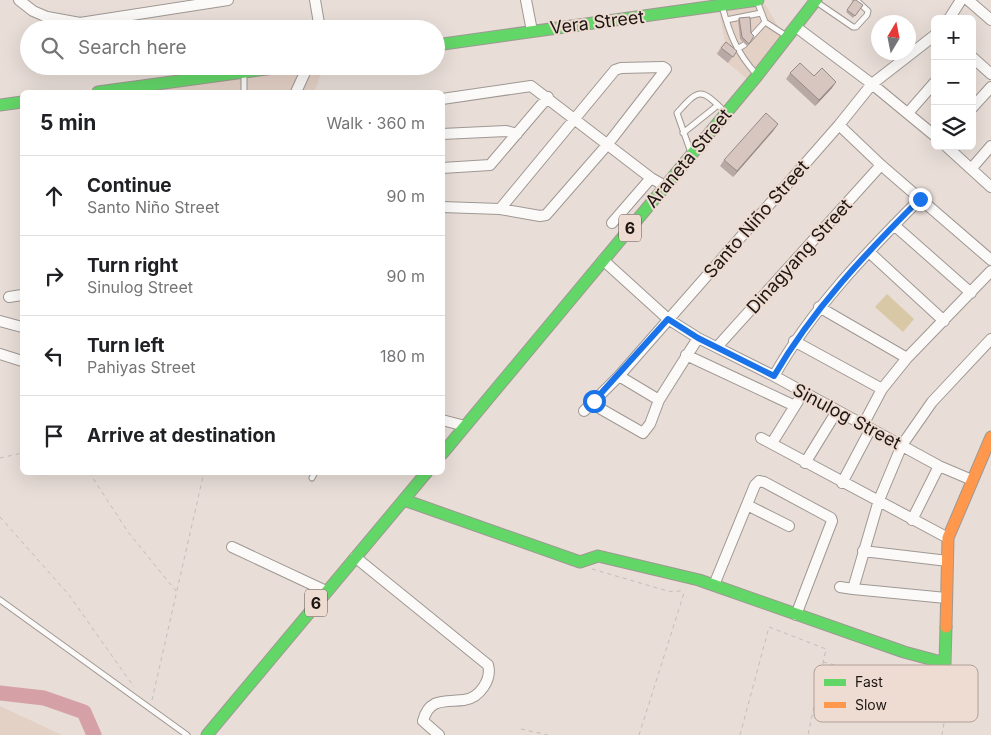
<!DOCTYPE html>
<meta charset="utf-8">
<style>
:root{--surface:#fff;--page:#f2f2f2;--text:#202124;--muted:#757577;--line:#e0e0e0}
body{margin:0;font-family:Inter,sans-serif;background:var(--page);color:var(--text)}
.controls{position:absolute;right:15px;top:15px;display:grid;overflow:hidden;border-radius:8px;box-shadow:0 5px 20px #0002}
.controls button{width:45px;height:45px;display:grid;place-items:center;padding:0;border:0;border-bottom:1px solid var(--line);background:var(--surface);color:var(--text);font:25px sans-serif}
.compass{position:absolute;left:871px;top:15px;width:45px;height:45px;border-radius:50%;background:var(--surface);box-shadow:0 5px 20px #0002;rotate:10deg}
.stop{position:absolute;width:15px;height:15px;margin:-11px;border:4px solid #1a73e8;border-radius:50%;background:#fff}
.stop.end{background:#1a73e8;border-color:#fff;box-shadow:0 1px 5px #0008}
.list{margin:0;padding:0;list-style:none}
h2{display:flex;justify-content:space-between;align-items:center;height:65px;margin:0;padding:0 20px;font-size:21px}
h2 small{font-size:16px;font-weight:400;color:var(--muted)}
.list li{display:grid;grid-template-columns:32px 1fr auto;gap:15px;align-items:center;box-sizing:border-box;height:80px;padding:0 20px;border-top:1px solid var(--line)}
.list b{display:block;font-size:19px;white-space:nowrap}
.list p{margin:0;font-size:16px;white-space:nowrap;color:var(--muted)}
.list em{font-size:16px;font-style:normal;color:var(--muted)}
.icon{flex:none;width:28px;height:28px;fill:none;stroke:currentColor;stroke-width:2;stroke-linecap:round;stroke-linejoin:round}
.map{position:relative;flex:none;width:991px;height:735px;overflow:hidden}
.search{position:absolute;background:var(--surface);box-shadow:0 5px 20px #0002;left:20px;top:20px;width:425px;height:55px;display:flex;align-items:center;gap:12px;box-sizing:border-box;padding:0 18px;border-radius:28px;color:var(--muted);font-size:19px}
.panel{position:absolute;background:var(--surface);box-shadow:0 5px 20px #0002;left:20px;top:90px;width:425px;height:385px;border-radius:8px}
.map>svg:first-child{display:block}
.built{fill:#e4d1c6}
.green{fill:#d8c8a5}
.lines{fill:none;stroke-linecap:round;stroke-linejoin:round}
.river{stroke:#d5a1a7;stroke-width:15}
.lane-casing{stroke:#9f9893;stroke-width:7}
.street-casing{stroke:#9f9893;stroke-width:12}
.fast-casing{stroke:#9f9893;stroke-width:13}
.slow-casing{stroke:#9f9893;stroke-width:13}
.path{stroke:#c3bebc;stroke-width:1;stroke-dasharray:4 4;stroke-linecap:butt}
.lane{stroke:#fcfaf9;stroke-width:5}
.street{stroke:#fcfaf9;stroke-width:10}
.fast{stroke:#63d668;stroke-width:11}
.slow{stroke:#ff974d;stroke-width:11}
.wall{fill:#b9a9a5}
.shaded-wall{fill:#968a86}
.building{fill:#d7c5c0;stroke:#968a86}
.route{stroke:#1a73e8;stroke-width:6}
.labels{text-anchor:middle;dominant-baseline:central;stroke-width:4;stroke-linejoin:round;paint-order:stroke}
.shield{fill:#eedbd1;stroke:#5c524c;stroke-width:1}
.shield-label{font-size:16px;font-weight:bold;fill:#1d1713}
.street-label{font-size:18px;fill:#1d1713;stroke:#eedbd1}
.key{fill:#eedbd1;stroke:#afa098;stroke-width:1}
.key-label{font-size:14px;fill:#1d1713}
</style>
<div class="map">
<svg width="991" height="735" viewBox="0 0 991 735">
<rect width="100%" height="100%" fill="#e8ddd7"/>
<path class="built" d="M765,4L782,33L747,79L716,53L725,41L719,11Z
M324,66L314,92H123L195,83Z
M0,706L62,735H0Z"/>
<path class="green" d="M887,294L914,319L903,332L875,307Z"/>
<g class="lines">
<path class="river" d="M0,693L44,698L84,712L94,735"/>
<defs>
<path id="lane" d="M757,1L765,22L785,35
M818,3L853,27H856L867,15L868,11L856,0
M722,6C730,35 736,51 756,74
M726,20L761,13
M737,49L744,45L765,22
M244,74V92
M683,133L718,105
M690,150L677,113C699,89 700,87 724,111
M312,478L315,472
M0,600L187,735"/>
<path id="street" d="M19,0L33,11L47,17L80,23L228,0
M315,0L320,29
M526,0L532,31
M968,0L991,20
M949,19L961,0
M796,27L872,84L935,136
M972,57L991,74
M296,92L308,66
M442,99L531,86L651,178L665,186
M972,108L991,87
M908,113L935,82
M839,125L881,165L991,260
M442,134L506,131L517,134
M946,146L991,187
M442,168L490,165L548,97
M971,169L991,146
M442,207L500,209L540,216L546,215L607,145L666,69L663,67L621,68L615,70L500,209
M612,223L651,178
M894,225L971,293
M869,252L944,321
M603,260L668,319L698,338L774,376L939,466L972,480
M9,297L22,295
M819,307L907,358
M0,321L22,327
M794,341L882,389
M717,347L881,165
M0,354L22,361
M686,355L795,406
M619,376L659,400
M774,376C812,309 866,253 920,199
M594,401L601,409L643,433L650,424L659,400L698,338
M584,411L619,376L839,125L872,84L935,35
M442,420L465,426
M863,425L882,389L907,358L991,271
M761,438L948,538
M772,443L798,401
M805,463L837,411
M842,483L870,430
M747,505L789,526
M912,520L939,466
M232,547L326,591
M863,551L948,561
M355,557L488,665C492,679 480,698 464,700C446,702 429,697 423,721L439,735
M714,585L755,485L759,481L764,482L831,518L832,521L796,615
M840,587L853,589
M946,598L853,589L879,500L902,445L932,402L991,339"/>
<path id="fast" d="M436,45L758,0
M98,92L289,66
M0,105L22,102
M442,454L757,76L816,0
M404,500L580,562L598,556L699,580L904,652L945,663L946,627
M207,735L427,472"/>
<path id="slow" d="M946,627L948,538L991,437"/>
</defs>
<use href="#lane" class="lane-casing"/>
<use href="#street" class="street-casing"/>
<use href="#fast" class="fast-casing"/>
<use href="#slow" class="slow-casing"/>
<path class="path" d="M0,458L22,453
M89,472L128,532L176,591
M0,517L69,595L134,687
M592,569L664,590L674,592L684,590
M823,662L949,694L942,735
M152,700L204,472
M521,729L548,735
M639,735L685,590
M740,735L769,627L826,649L808,735"/>
<use href="#lane" class="lane"/>
<use href="#street" class="street"/>
<use href="#fast" class="fast"/>
<use href="#slow" class="slow"/>
</g>
<path class="wall" d="M854,0L863,5L853,18L846,12Z
M739,18L751,33L754,36L747,46L740,39L738,20Z
M721,48L737,51L728,63L717,54Z
M790,73L814,76L832,88L815,106L786,79Z
M774,130L733,177L720,166L724,160Z"/>
<path class="shaded-wall" d="M836,82L832,88L815,106L819,100Z
M778,124L774,130L733,177L737,171Z"/>
<path class="building" d="M854,0H856L863,5L855,16L847,10Z
M750,17L751,33L754,36L749,44L742,37L739,18Z
M726,42L737,51L733,57L721,48Z
M800,63L814,76L822,68L836,82L819,100L790,73Z
M766,113L778,124L737,171L724,160Z"/>
<g class="lines">
<path class="route" d="M594,401L668,319L698,338L774,376C813,309 866,253 920,199"/>
</g>
<g class="labels">
<g class="shield">
<rect x="619" y="214.5" width="22" height="27" rx="4"/>
<rect x="305" y="589.5" width="22" height="27" rx="4"/>
</g>
<g class="shield-label">
<text x="630" y="228">6</text>
<text x="316" y="603">6</text>
</g>
<g class="street-label">
<text transform="translate(597 22) rotate(-7)">Vera Street</text>
<text transform="translate(688 158) rotate(-50)">Araneta Street</text>
<text transform="translate(756 219) rotate(-49)">Santo Niño Street</text>
<text transform="translate(799 256) rotate(-48)">Dinagyang Street</text>
<text transform="translate(847 416) rotate(28)">Sinulog Street</text>
</g>
</g>
<rect x="814" y="665" width="164" height="57" rx="8" class="key"/>
<rect x="824" y="679" width="22" height="7" fill="#63d668"/>
<rect x="824" y="702" width="22" height="6" fill="#ff974d"/>
<g class="key-label">
<text x="855" y="687">Fast</text>
<text x="855" y="710">Slow</text>
</g>
</svg>
<div class="controls">
<button>+</button>
<button>−</button>
<button><svg class="icon" aria-label="layers" viewBox="0 0 24 24"><path d="M12 4l9 5-9 5-9-5zM3 14l9 5 9-5"/></svg></button>
</div>
<svg class="compass" viewBox="-18 -18 36 36"><path d="M0-13l5 13h-10z" fill="#e53935"/><path d="M0 13l5-13h-10z" fill="#757577"/></svg>
<div class="stop" style="left:594px;top:401px"></div>
<div class="stop end" style="left:920px;top:199px"></div>
<div class="search"><svg class="icon" aria-label="search" viewBox="0 0 24 24"><circle cx="10" cy="10" r="6"/><path d="M15 15l6 6"/></svg>Search here</div>
<section class="panel">
<h2>5 min<small>Walk · 360 m</small></h2>
<ul class="list">
<li><svg class="icon" aria-label="ahead" viewBox="0 0 24 24"><path d="M12 20V5M6 11l6-6 6 6"/></svg><div><b>Continue</b><p>Santo Niño Street</p></div><em>90 m</em></li>
<li><svg class="icon" aria-label="right" viewBox="0 0 24 24"><path d="M7 20v-9h11M14 6l5 5-5 5"/></svg><div><b>Turn right</b><p>Sinulog Street</p></div><em>90 m</em></li>
<li><svg class="icon" aria-label="left" viewBox="0 0 24 24"><path d="M17 20v-9H6M10 6l-5 5 5 5"/></svg><div><b>Turn left</b><p>Pahiyas Street</p></div><em>180 m</em></li>
<li><svg class="icon" aria-label="arrive" viewBox="0 0 24 24"><path d="M6 21V4h12l-3 4 3 4H6"/></svg><div><b>Arrive at destination</b></div></li>
</ul>
</section>
</div>
